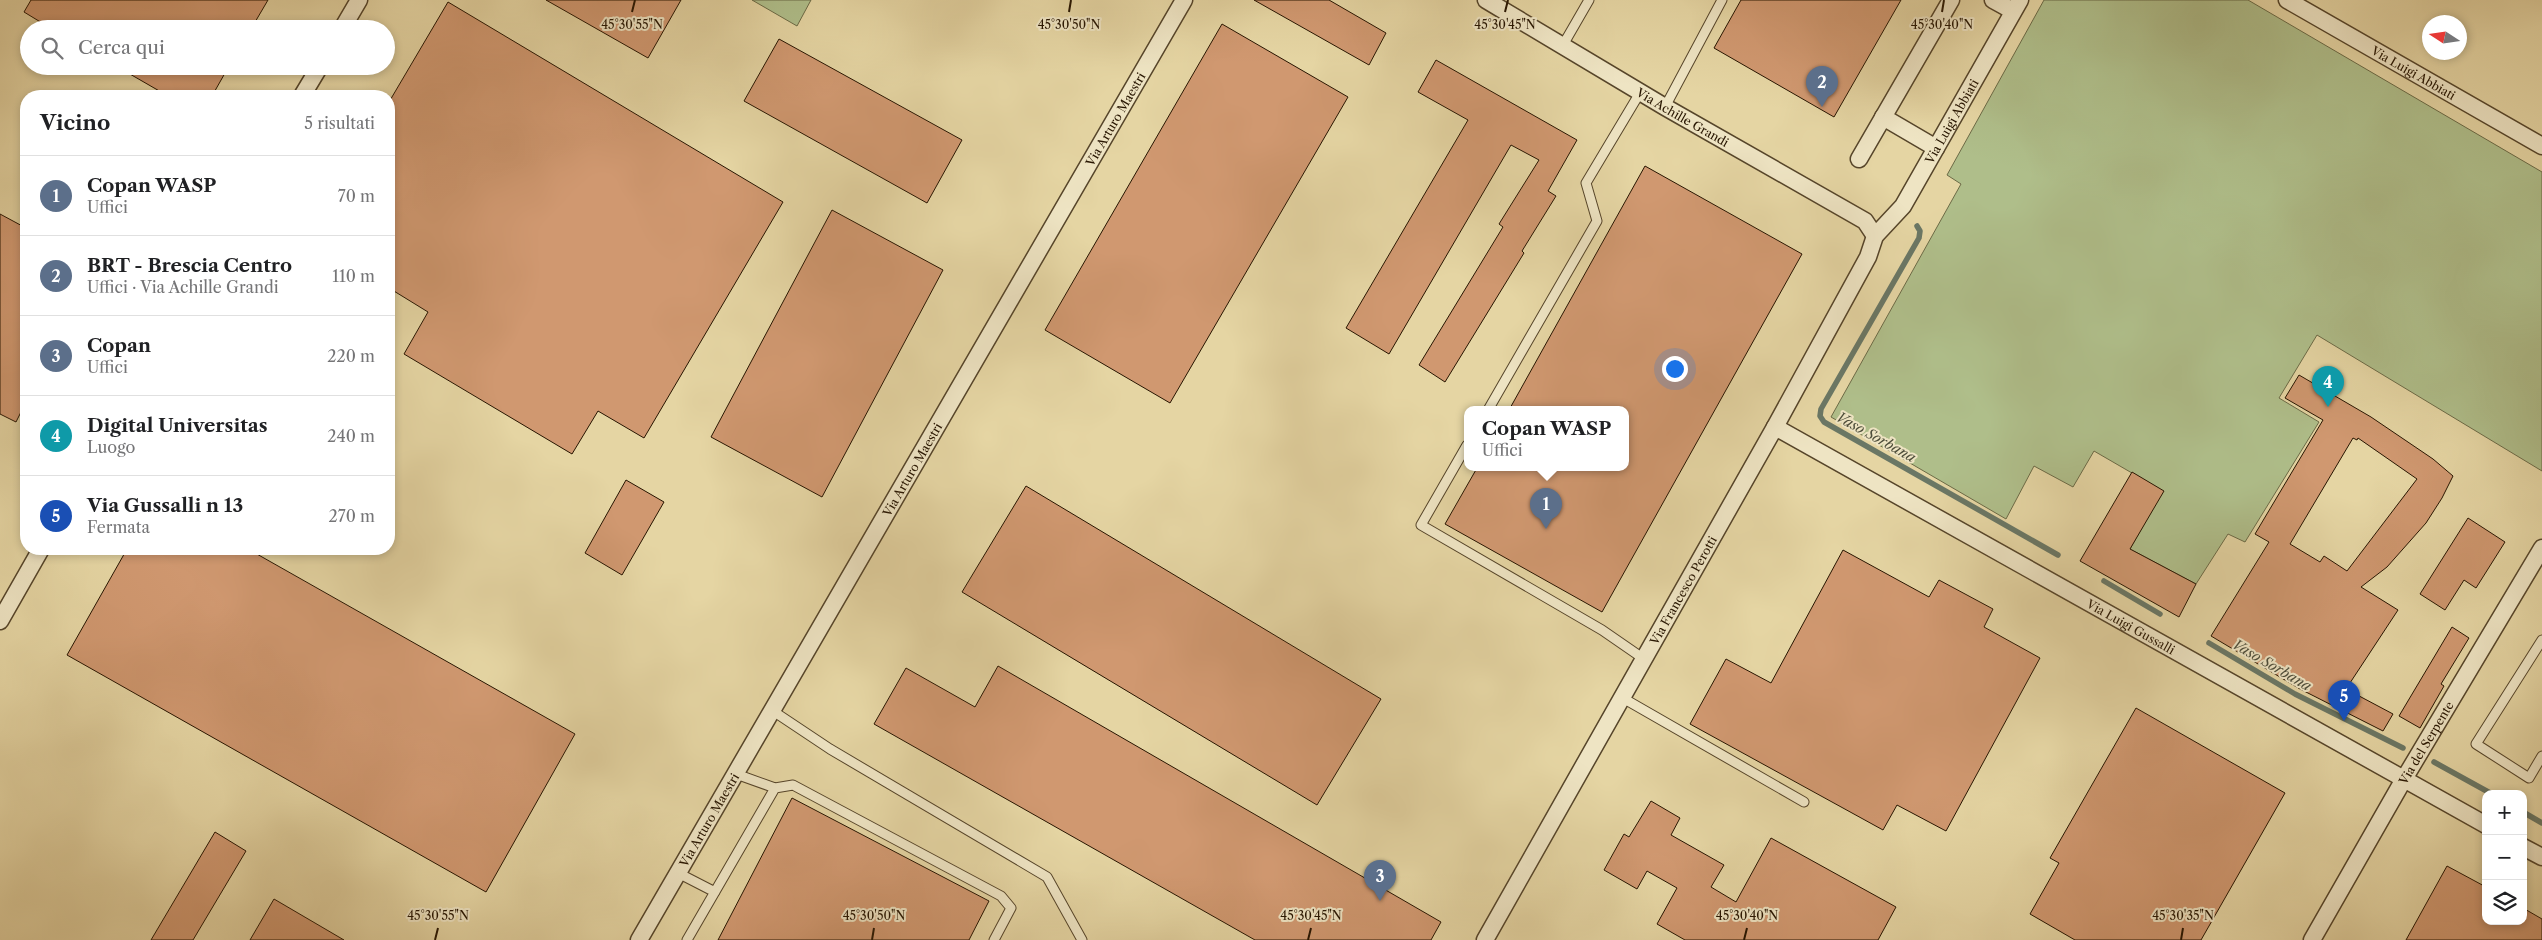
<!DOCTYPE html>
<html lang="it">
<meta charset="utf-8">
<style>
:root{--surface:#fff;--page:#f6f6f6;--text:#202124;--muted:#757577;--line:#e0e0e0;--accent:#8f2418}
body{margin:0;font-family:"Libre Caslon Text",serif;background:var(--page);color:var(--text)}
.controls{position:absolute;right:15px;bottom:15px;display:grid;overflow:hidden;border-radius:10px;box-shadow:0 2px 8px #0003}
.controls button{width:45px;height:45px;display:grid;place-items:center;padding:0;border:0;border-bottom:1px solid var(--line);background:var(--surface);color:var(--text);font:25px sans-serif}
.compass{position:absolute;left:2422px;top:15px;width:45px;height:45px;border-radius:50%;background:var(--surface);box-shadow:0 2px 8px #0003;rotate:282deg}
.you{position:absolute;left:1674px;top:368px;width:18px;height:18px;margin:-12px;border:4px solid #fff;border-radius:50%;background:#1a73e8;box-shadow:0 0 0 8px #1a73e833}
.badge{display:grid;place-items:center;width:32px;height:32px;border-radius:50%;background:var(--accent);color:#fff;font-size:16px;font-weight:700}
.pin{position:absolute;translate:-50% -41px;filter:drop-shadow(0 1px 2px #0008)}
.pin::after{content:'';position:absolute;top:26px;width:18px;height:15px;background:inherit;clip-path:polygon(0 0,100% 0,50% 100%)}
.popup{position:absolute;left:1464px;top:406px;width:165px;height:65px;box-sizing:border-box;display:grid;place-content:center;border-radius:10px;background:var(--surface);filter:drop-shadow(0 1px 4px #0005);font-size:16px;white-space:nowrap;color:var(--muted)}
.popup b{font-size:19px;color:var(--text)}
.popup::after{content:'';position:absolute;left:50%;top:100%;margin-left:-10px;border:10px solid transparent;border-top-color:var(--surface)}
.list{margin:0;padding:0;list-style:none}
h2{display:flex;justify-content:space-between;align-items:center;height:65px;margin:0;padding:0 20px;font-size:21px}
h2 small{font-size:16px;font-weight:400;color:var(--muted)}
.list li{display:grid;grid-template-columns:32px 1fr auto;gap:15px;align-items:center;box-sizing:border-box;height:80px;padding:0 20px;border-top:1px solid var(--line)}
.list b{display:block;font-size:19px;white-space:nowrap}
.list p{margin:0;font-size:16px;white-space:nowrap;color:var(--muted)}
.list em{font-size:16px;font-style:normal;color:var(--muted)}
.icon{flex:none;width:28px;height:28px;fill:none;stroke:currentColor;stroke-width:2;stroke-linecap:round;stroke-linejoin:round}
.map{position:relative;flex:none;width:2542px;height:940px;overflow:hidden}
.search{position:absolute;background:var(--surface);box-shadow:0 2px 8px #0003;left:20px;top:20px;width:375px;height:55px;display:flex;align-items:center;gap:12px;box-sizing:border-box;padding:0 18px;border-radius:28px;color:var(--muted);font-size:19px}
.panel{position:absolute;background:var(--surface);box-shadow:0 2px 8px #0003;left:20px;top:90px;width:375px;height:465px;border-radius:20px}
.map>svg:first-child{display:block}
.green{fill:#afbe8a;stroke:#6b6a46}
.lines{fill:none;stroke-linecap:round;stroke-linejoin:round}
.stream{stroke:#6a7765;stroke-width:5.5}
.building{fill:#d09870;stroke:#271501;fill-rule:evenodd}
.lane-casing{stroke:#56452a;stroke-width:11}
.street-casing{stroke:#56452a;stroke-width:19}
.lane{stroke:#eee4c3;stroke-width:9}
.street{stroke:#eee4c3;stroke-width:16}
.ticks{fill:none;stroke:#271501;stroke-width:2}
.labels{text-anchor:middle;dominant-baseline:central;stroke-width:4;stroke-linejoin:round;paint-order:stroke}
.street-label{font-size:12px;fill:#271501;stroke:#eee4c3}
.water-label{font-size:14px;font-style:italic;fill:#4e4e3b;stroke:#eee4c3}
.ticks-label{font-size:12px;text-anchor:middle;fill:#271501;stroke:#eee4c3;stroke-width:4;stroke-linejoin:round;paint-order:stroke}
</style>
<div class="map">
<svg width="2542" height="940" viewBox="0 0 2542 940">
<rect width="100%" height="100%" fill="#e5d5a3"/>
<filter id="stains"><feTurbulence type="fractalNoise" baseFrequency=".004" numOctaves="4"/><feColorMatrix values="0 0 0 0 .2 0 0 0 0 .09 0 0 0 0 .02 0 0 0 .5 -.17"/></filter>
<radialGradient id="worn" r=".72"><stop offset=".6" stop-color="#630" stop-opacity="0"/><stop offset="1" stop-color="#630" stop-opacity=".3"/></radialGradient>
<path class="green" d="M752,0H811L797,26Z
M2044,0H2248L2542,172V471L2317,335L2279,398L2319,422L2245,542L2228,534L2196,584L2130,549L2163,491L2094,451L2073,487L2034,466L2006,519L1831,417L1961,184L1947,175Z"/>
<g class="lines">
<path class="stream" d="M1917,226L1920,231L1919,238L1821,409L1820,416L1824,422L2058,555
M2104,581L2160,614
M2209,643L2295,694L2403,748
M2434,762L2492,794
M2523,812L2542,823"/>
</g>
<path class="building" d="M31,0H268L251,29H52L24,12Z
M546,0H681L648,58Z
M1254,0H1329L1386,33L1369,65Z
M1741,0H1901L1834,117L1714,48Z
M448,2L783,202L644,438L598,411L572,454L404,354L428,312L389,288V102Z
M1222,24L1348,97L1170,403L1045,330Z
M779,39L962,140L927,203L744,101Z
M1436,60L1577,140L1548,191L1556,196L1522,251L1524,253L1445,382L1419,365L1503,227L1499,224L1539,160L1511,145L1389,354L1346,328L1468,120L1418,92Z
M116,66H229L212,96H168Z
M1645,166L1802,254L1602,612L1445,524L1477,468H1625V410H1509Z
M832,210L943,270L822,497L711,437Z
M0,214L26,228V402L16,422L0,414Z
M2299,375L2371,417L2433,459L2453,476L2442,498L2426,523L2387,567L2361,587L2398,610L2346,689L2393,714L2383,731L2300,689L2211,636L2269,542L2255,534L2323,420L2285,398ZM2353,438L2357,440L2358,438L2417,479L2347,571L2324,556L2320,562L2290,544Z
M2132,472L2164,491L2130,549L2196,584L2179,617L2080,561Z
M626,480L664,502L622,575L585,553Z
M1026,486L1381,699L1317,805L962,592Z
M2468,518L2505,542L2476,588L2464,580L2445,610L2420,594Z
M127,549H248L575,734L486,892L67,655Z
M1843,550L1929,597L1939,580L1993,609L1984,627L2040,658L1946,831L1897,805L1883,830L1690,724L1726,659L1771,683Z
M2452,627L2469,638L2441,684L2444,686L2420,728L2399,716Z
M998,666L1441,922L1431,940H1255L874,724L906,668L975,707Z
M2136,708L2285,793L2201,940H2075L2030,914L2059,863L2050,858Z
M792,798L989,901L969,940H718Z
M1651,801L1680,818L1671,835L1724,865L1711,887L1736,902L1771,838L1896,907L1878,940H1685L1657,924L1677,888L1647,871L1637,889L1604,870L1624,834L1629,837Z
M215,832L246,851L193,940H151Z
M2447,866L2486,887V921H2523V908L2542,919V940H2406Z
M274,899L344,940H250Z"/>
<g class="lines">
<defs>
<path id="lane" d="M1563,45L1589,0
M1665,107L1722,0
M1488,410L1597,221L1586,183L1641,91
M1467,445L1421,525L1602,630L1644,659
M2542,640L2476,744L2529,778L2542,756
M1621,697L1804,802
M773,711L830,749L1047,877L1082,940
M736,774L775,788L793,785L1001,896L1011,908L994,940
M678,873L715,892
M687,940L775,788"/>
<g id="street">
<path id="s1" d="M1486,0L1665,107L1865,221L1875,236"/>
<path d="M1993,0L2013,11"/>
<path id="s2" d="M2287,0L2542,146"/>
<path d="M342,29L359,0"/>
<path d="M302,96L320,66"/>
<path d="M1883,117L1936,148"/>
<path d="M1859,159L1951,0"/>
<path id="s3" d="M1775,427L2486,825"/>
<path d="M0,621L41,549"/>
<path d="M2523,847L2542,857"/>
<path id="s4" d="M639,940L1184,0"/>
<path id="s5" d="M1485,940L1775,427L1868,257L1875,236L1903,206L2020,0"/>
<path id="s6" d="M2312,940L2404,779L2542,548"/>
</g>
</defs>
<use href="#lane" class="lane-casing"/>
<use href="#street" class="street-casing"/>
<use href="#lane" class="lane"/>
<use href="#street" class="street"/>
</g>
<path class="ticks" d="M632,12L635,0M1069,12L1071,0M1505,12L1508,0M1942,12L1944,0M435,940L438,928M872,940L874,928M1308,940L1311,928M1744,940L1747,928M2181,940L2183,928"/>
<g class="labels">
<g class="street-label">
<text stroke="none"><textPath href="#s2" startOffset="146">Via Luigi Abbiati</textPath></text>
<text stroke="none"><textPath href="#s1" startOffset="229">Via Achille Grandi</textPath></text>
<text stroke="none"><textPath href="#s4" startOffset="949">Via Arturo Maestri</textPath></text>
<text stroke="none"><textPath href="#s5" startOffset="944">Via Luigi Abbiati</textPath></text>
<text stroke="none"><textPath href="#s4" startOffset="544">Via Arturo Maestri</textPath></text>
<text stroke="none"><textPath href="#s5" startOffset="402">Via Francesco Perotti</textPath></text>
<text stroke="none"><textPath href="#s3" startOffset="408">Via Luigi Gussalli</textPath></text>
<text stroke="none"><textPath href="#s6" startOffset="228">Via del Serpente</textPath></text>
<text stroke="none"><textPath href="#s4" startOffset="139">Via Arturo Maestri</textPath></text>
</g>
<g class="water-label">
<text transform="translate(1876 437) rotate(29)">Vaso Sorbana</text>
<text transform="translate(2272 665) rotate(30)">Vaso Sorbana</text>
</g>
</g>
<g class="ticks-label">
<text x="632" y="29">45°30'55"N</text>
<text x="1069" y="29">45°30'50"N</text>
<text x="1505" y="29">45°30'45"N</text>
<text x="1942" y="29">45°30'40"N</text>
<text x="438" y="920">45°30'55"N</text>
<text x="874" y="920">45°30'50"N</text>
<text x="1311" y="920">45°30'45"N</text>
<text x="1747" y="920">45°30'40"N</text>
<text x="2183" y="920">45°30'35"N</text>
</g>
<rect width="100%" height="100%" filter="url(#stains)"/>
<rect width="100%" height="100%" fill="url(#worn)"/>
</svg>
<div class="controls">
<button>+</button>
<button>−</button>
<button><svg class="icon" aria-label="layers" viewBox="0 0 24 24"><path d="M12 4l9 5-9 5-9-5zM3 14l9 5 9-5"/></svg></button>
</div>
<svg class="compass" viewBox="-18 -18 36 36"><path d="M0-13l5 13h-10z" fill="#e53935"/><path d="M0 13l5-13h-10z" fill="#757577"/></svg>
<div class="you"></div>
<div class="pin badge" style="left:1546px;top:529px;background:#5c6f8a">1</div>
<div class="popup"><b>Copan WASP</b>Uffici</div>
<div class="pin badge" style="left:1822px;top:107px;background:#5c6f8a">2</div>
<div class="pin badge" style="left:1380px;top:901px;background:#5c6f8a">3</div>
<div class="pin badge" style="left:2328px;top:407px;background:#0f9aa8">4</div>
<div class="pin badge" style="left:2344px;top:721px;background:#1a4fb4">5</div>
<div class="search"><svg class="icon" aria-label="search" viewBox="0 0 24 24"><circle cx="10" cy="10" r="6"/><path d="M15 15l6 6"/></svg>Cerca qui</div>
<section class="panel">
<h2>Vicino<small>5 risultati</small></h2>
<ul class="list">
<li><span class="badge" style="background:#5c6f8a">1</span><div><b>Copan WASP</b><p>Uffici</p></div><em>70 m</em></li>
<li><span class="badge" style="background:#5c6f8a">2</span><div><b>BRT - Brescia Centro</b><p>Uffici · Via Achille Grandi</p></div><em>110 m</em></li>
<li><span class="badge" style="background:#5c6f8a">3</span><div><b>Copan</b><p>Uffici</p></div><em>220 m</em></li>
<li><span class="badge" style="background:#0f9aa8">4</span><div><b>Digital Universitas</b><p>Luogo</p></div><em>240 m</em></li>
<li><span class="badge" style="background:#1a4fb4">5</span><div><b>Via Gussalli n 13</b><p>Fermata</p></div><em>270 m</em></li>
</ul>
</section>
</div>
